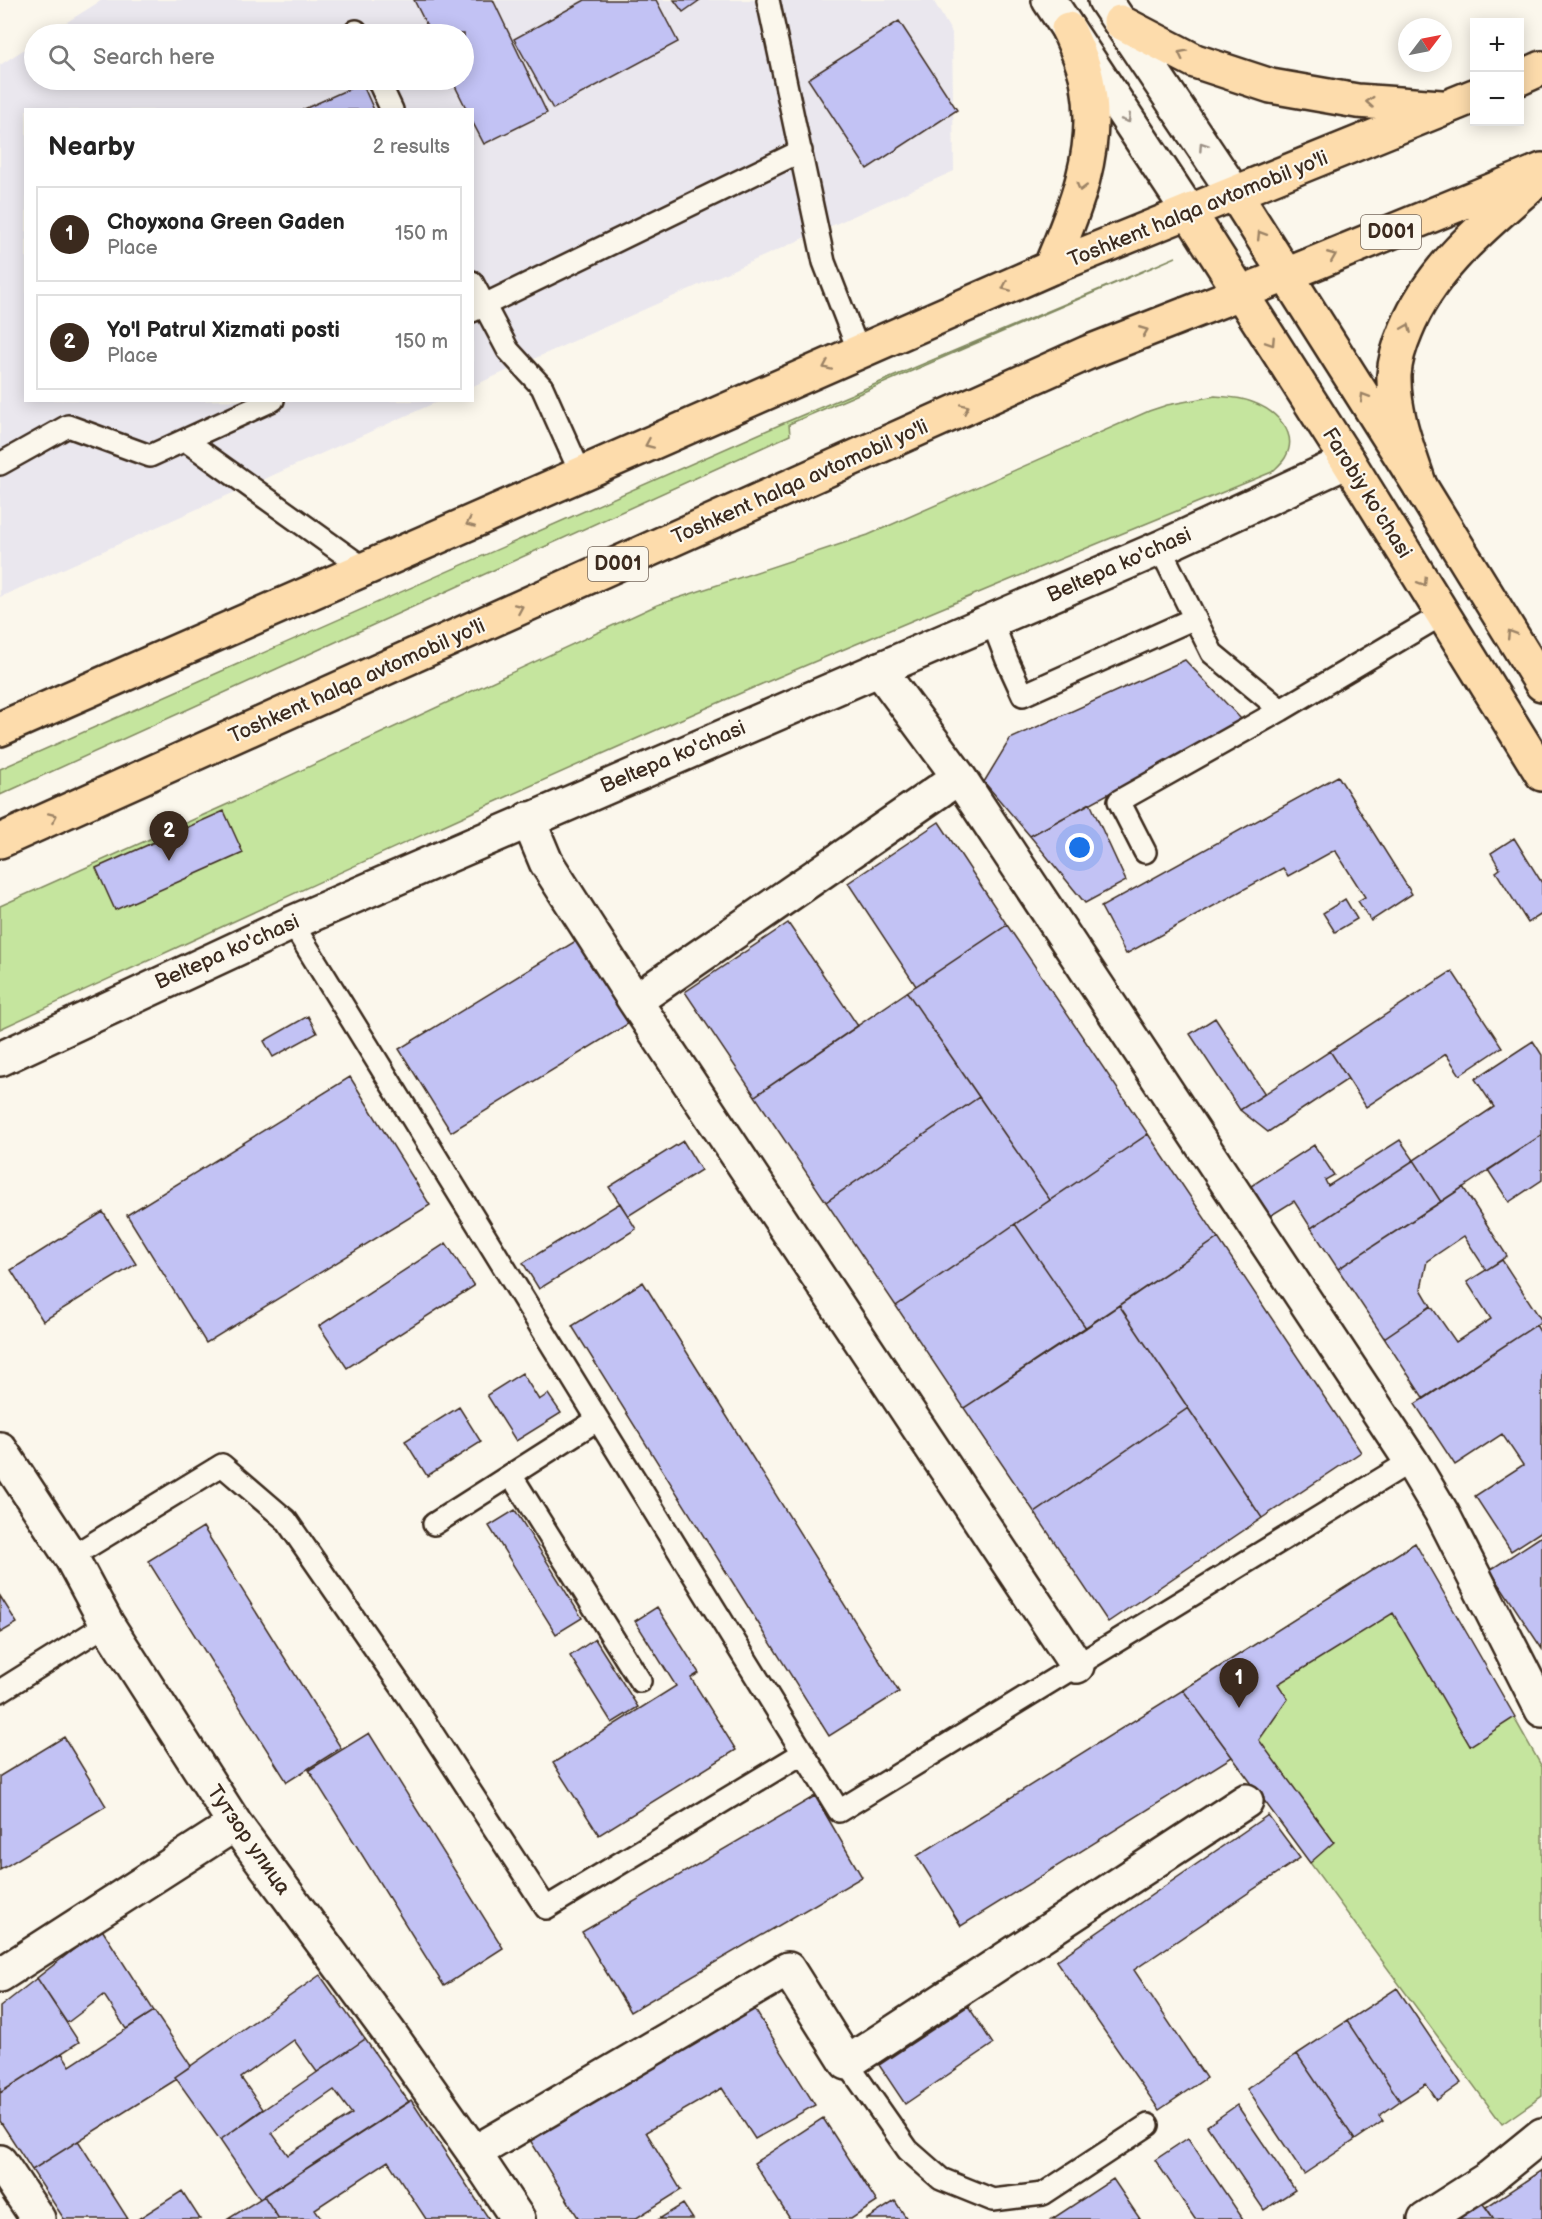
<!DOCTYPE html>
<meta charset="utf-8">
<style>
:root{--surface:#fff;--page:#f6f6f6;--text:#222;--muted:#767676;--line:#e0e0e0;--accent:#3b2a1e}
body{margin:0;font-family:"Balsamiq Sans",sans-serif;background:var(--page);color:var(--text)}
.controls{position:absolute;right:18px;top:18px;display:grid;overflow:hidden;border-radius:0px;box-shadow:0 3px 15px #0003}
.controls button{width:54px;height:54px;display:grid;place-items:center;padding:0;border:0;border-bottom:2px solid var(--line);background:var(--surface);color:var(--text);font:30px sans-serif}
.compass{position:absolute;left:1398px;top:18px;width:54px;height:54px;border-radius:50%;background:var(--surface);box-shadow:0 3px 15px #0003;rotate:58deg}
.you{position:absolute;left:1080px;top:848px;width:21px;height:21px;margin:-15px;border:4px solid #fff;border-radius:50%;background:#1a73e8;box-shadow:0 0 0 9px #1a73e833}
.badge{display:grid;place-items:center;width:39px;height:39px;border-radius:50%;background:var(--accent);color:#fff;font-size:20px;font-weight:700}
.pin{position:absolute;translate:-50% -50px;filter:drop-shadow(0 2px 3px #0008)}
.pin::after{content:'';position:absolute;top:32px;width:21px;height:18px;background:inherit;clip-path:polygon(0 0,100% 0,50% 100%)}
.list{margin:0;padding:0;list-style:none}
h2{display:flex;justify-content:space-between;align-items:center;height:78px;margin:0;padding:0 24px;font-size:26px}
h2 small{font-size:20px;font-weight:400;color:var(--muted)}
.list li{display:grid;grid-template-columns:39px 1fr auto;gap:18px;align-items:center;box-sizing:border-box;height:96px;margin:0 12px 12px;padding:0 12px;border:2px solid var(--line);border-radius:0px}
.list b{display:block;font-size:22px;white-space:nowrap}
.list p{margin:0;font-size:20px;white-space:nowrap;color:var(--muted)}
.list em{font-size:20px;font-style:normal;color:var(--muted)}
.icon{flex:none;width:33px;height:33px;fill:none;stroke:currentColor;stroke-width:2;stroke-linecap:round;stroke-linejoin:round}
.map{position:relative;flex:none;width:1542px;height:2219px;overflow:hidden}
.search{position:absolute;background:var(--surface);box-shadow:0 3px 15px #0003;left:24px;top:24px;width:450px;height:66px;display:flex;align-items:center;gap:15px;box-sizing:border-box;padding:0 21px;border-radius:33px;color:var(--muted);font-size:22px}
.panel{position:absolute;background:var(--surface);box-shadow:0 3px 15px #0003;left:24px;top:108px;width:450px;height:294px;border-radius:0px}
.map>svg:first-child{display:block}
.built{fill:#eae7ee}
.green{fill:#c5e59e;stroke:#80885e;stroke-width:1.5}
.building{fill:#c2c2f4;stroke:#3b2a1e;stroke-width:1.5;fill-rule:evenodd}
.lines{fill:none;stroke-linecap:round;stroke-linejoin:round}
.service-casing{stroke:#3b2a1e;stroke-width:26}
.minor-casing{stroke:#3b2a1e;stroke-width:38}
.tertiary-casing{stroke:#3b2a1e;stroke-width:38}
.secondary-casing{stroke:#3b2a1e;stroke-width:38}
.primary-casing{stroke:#3b2a1e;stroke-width:38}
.trunk-casing{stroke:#3b2a1e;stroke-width:38}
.service{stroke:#fbf7ec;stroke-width:21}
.minor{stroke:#fbf7ec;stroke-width:33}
.tertiary{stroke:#fbf7ec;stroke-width:33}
.secondary{stroke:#fbf7ec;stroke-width:33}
.primary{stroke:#fddcac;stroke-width:33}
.trunk{stroke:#fddcac;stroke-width:33}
.oneway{stroke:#9c8365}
.oneway2{stroke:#9b9085}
.labels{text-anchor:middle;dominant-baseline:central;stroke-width:4.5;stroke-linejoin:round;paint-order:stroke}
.shield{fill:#fbf7ec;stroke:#75685c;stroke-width:1.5}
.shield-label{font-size:20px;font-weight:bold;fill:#3b2a1e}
.street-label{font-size:21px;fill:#3b2a1e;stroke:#fbf7ec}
</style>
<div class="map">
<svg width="1542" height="2219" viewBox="0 0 1542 2219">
<rect width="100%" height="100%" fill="#fbf7ec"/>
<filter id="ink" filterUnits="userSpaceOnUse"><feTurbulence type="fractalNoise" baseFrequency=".0167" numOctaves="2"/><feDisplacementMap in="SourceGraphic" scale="12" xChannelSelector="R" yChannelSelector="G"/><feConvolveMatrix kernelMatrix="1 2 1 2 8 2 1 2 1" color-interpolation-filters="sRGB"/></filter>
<g filter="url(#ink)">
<path class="built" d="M102,0H933L952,33L954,171L473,386L472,110H26V400L439,401L0,597V65L34,43V80H464V34H48Z"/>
<path class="green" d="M1176,257L789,424L790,435L0,795V769L786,422Z
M1215,396C1227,397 1240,397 1252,402C1275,410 1300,433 1285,458C1282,463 1276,468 1272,472C1087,548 902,623 718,703C477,808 239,919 0,1029V906L246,796L657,605L868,535L1149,411L1167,405Z
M1415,1543L1542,1767V2096L1502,2124L1183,1690Z"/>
<path class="building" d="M414,0H493L547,113L484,144L472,121V110H467L452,80H464V34H431Z
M585,0H656L678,42L553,109L514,39Z
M674,0H700L683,12Z
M899,21L957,110L867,169L808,79Z
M362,83L374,110H302Z
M1185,660L1243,721L1030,836L984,782L1010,739Z
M1338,776L1412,894L1371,921L1358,901L1365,897L1335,850L1288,876L1283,868L1126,954L1101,907Z
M1090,803L1126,881L1085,903L1030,836Z
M224,811L243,853L115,910L96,868Z
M939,822L1007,925L916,986L848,883Z
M1514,838L1542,883V914L1528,923L1496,872L1500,869L1491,853Z
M1345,899L1357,919L1335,932L1323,913Z
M788,923L858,1026L755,1096L685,992Z
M1007,925L1148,1134L1050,1200L907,992Z
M579,939L631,1022L451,1132L399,1049Z
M1452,971L1502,1047L1460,1075L1446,1054L1366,1107L1330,1051Z
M907,992L979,1097L826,1202L755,1096Z
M308,1016L317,1033L273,1057L264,1041Z
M1215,1018L1265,1094L1240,1110L1190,1034Z
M1533,1041L1542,1055V1135L1441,1202L1414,1160L1494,1107L1475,1079Z
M1330,1051L1348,1079L1268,1132L1240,1110Z
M350,1077L430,1205L206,1343L127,1215Z
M979,1097L1050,1200L896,1306L826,1202Z
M1148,1134L1218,1238L1086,1328L1015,1224Z
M1542,1135V1180L1509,1202L1488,1170Z
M1400,1140L1414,1160L1311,1228L1294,1201L1270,1216L1251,1186L1314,1145L1334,1175L1325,1180L1328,1186Z
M683,1141L701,1170L628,1216L609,1187Z
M1414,1160L1441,1202L1338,1269L1311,1228Z
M1463,1187L1507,1256L1486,1270L1464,1236L1427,1261L1421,1289L1431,1306L1384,1338L1338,1269Z
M620,1203L636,1229L539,1289L523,1263Z
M103,1212L136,1264L43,1321L11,1270Z
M1015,1224L1086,1328L964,1408L896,1306Z
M1218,1238L1361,1452L1262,1518L1119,1305Z
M446,1243L474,1286L347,1368L319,1326Z
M1502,1260L1542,1321L1424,1399L1384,1338L1431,1306L1456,1342L1491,1319L1467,1282Z
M643,1282L899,1692L829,1736L572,1326Z
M1119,1305L1188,1408L1035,1513L964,1408Z
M1536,1325L1542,1335V1531L1511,1551L1475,1496L1523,1465L1502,1434L1455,1465L1415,1404Z
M522,1373L539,1400L548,1394L561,1413L516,1441L487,1395Z
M459,1407L481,1442L427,1476L405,1441Z
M1188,1408L1262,1518L1108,1622L1035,1513Z
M515,1510L582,1618L556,1634L489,1526Z
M203,1527L341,1748L287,1782L148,1561Z
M1542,1536V1649L1490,1570Z
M1415,1543L1515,1717L1470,1746L1393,1613L1278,1684L1288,1699L1259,1740L1334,1842L1310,1863L1183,1690Z
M0,1596L17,1623L0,1633Z
M657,1607L699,1673L691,1678L736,1750L599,1835L553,1763L676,1686L635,1621Z
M595,1639L638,1707L612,1723L570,1656Z
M1183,1690L1232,1757L961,1926L917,1856Z
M369,1733L503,1948L444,1986L309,1770Z
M64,1737L106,1806L0,1870V1776Z
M815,1796L862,1877L630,2012L582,1932Z
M1268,1815L1300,1858L1134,1970L1206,2078L1159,2110L1056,1961Z
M101,1928L154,2011L126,2029L104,1995L67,2023L37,1978Z
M320,1975L365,2039L317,2072L294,2040L241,2078L263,2109L220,2140L175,2077Z
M37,1978L79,2042L0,2093V2007Z
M1397,1988L1461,2083L1437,2100L1426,2084L1400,2101L1347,2021Z
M752,2005L815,2105L755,2139L722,2088L646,2132L681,2190L635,2219H579L530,2140Z
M968,2006L993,2044L905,2104L879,2065Z
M154,2011L191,2066L175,2077L177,2079L32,2170L0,2121V2093L62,2053L70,2066Z
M1347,2021L1400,2101L1379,2116L1383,2121L1355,2140L1297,2054Z
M365,2039L409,2102L260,2199L220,2140ZM334,2090L352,2114L288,2155L272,2133Z
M1297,2054L1355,2140L1304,2174L1247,2089Z
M411,2100L489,2219H426L388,2161L315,2209L322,2219H279L264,2196Z
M1237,2105L1295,2190L1264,2210L1207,2126Z
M823,2118L877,2202L851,2219H790L754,2163Z
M1188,2138L1243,2219H1195L1155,2160Z
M78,2141L79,2142L128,2219H64L32,2170Z
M1542,2170V2219H1494L1486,2207Z
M1113,2179L1140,2219H1052Z
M182,2191L200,2219H138Z
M264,2196L279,2219H228L260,2199Z
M895,2201L907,2219H867Z
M1481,2201L1494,2219H1454Z
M683,2204L693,2219H659Z"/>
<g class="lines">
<defs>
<path id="service" d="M768,0L824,262L859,352
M356,31L357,34
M378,80L392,110
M472,282L508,350L542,387L581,474
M472,311L801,151
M185,440L365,569
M0,464L68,426L150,456L273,400
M1160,548L1212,653L1281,710L1443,614
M992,621L1007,660L1023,695L1195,618
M1145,852L1119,801L1281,710
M292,923L839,1811L1411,1461
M511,1475L640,1681
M434,1524L597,1420
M71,1557L222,1465L286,1520L408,1696L546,1908L803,1753
M0,1691L107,1624
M847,2063L908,2150L941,2179L993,2200L1043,2194L1148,2125"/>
<path id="minor" d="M879,669L959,777L1411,1461L1443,1515L1542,1710
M528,819L546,862L635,1001L1077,1666
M635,1001L959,777
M0,1449L71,1557L107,1624L235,1824L388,2031L474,2153L518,2219
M0,1975L235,1824
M474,2153L788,1969L847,2063L1246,1801
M0,2162L38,2219
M1425,2219L1489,2178L1542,2135"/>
<path id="tertiary" d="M0,1059L292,923L1160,548L1348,461"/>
<path id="secondary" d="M1049,0L1189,212
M1105,0L1235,194"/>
<path id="primary" d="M1235,194L1420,486L1542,684
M1189,212L1348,461L1542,774"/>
<path id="trunk" d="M1120,22L1195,61L1271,86L1357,101L1441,107
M1520,78L1542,68
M1050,268C1075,210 1100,150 1088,85C1085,66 1076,47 1068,29
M1420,486C1408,450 1393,413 1394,375C1395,360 1400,344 1406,330C1431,268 1484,226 1533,183
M0,729L1050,268L1474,96
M0,841L1087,353L1286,275L1542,170"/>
</defs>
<use href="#service" class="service-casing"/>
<use href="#minor" class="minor-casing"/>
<use href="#tertiary" class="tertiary-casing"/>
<use href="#secondary" class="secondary-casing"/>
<use href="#primary" class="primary-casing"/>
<use href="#trunk" class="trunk-casing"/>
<use href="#service" class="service"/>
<use href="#minor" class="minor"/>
<use href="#tertiary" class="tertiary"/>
<use href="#secondary" class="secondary"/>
<use href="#primary" class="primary"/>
<use href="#trunk" class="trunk"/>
</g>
<defs><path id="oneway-chevron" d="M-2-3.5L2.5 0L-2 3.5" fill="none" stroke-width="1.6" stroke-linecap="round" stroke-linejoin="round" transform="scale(1.5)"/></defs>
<g class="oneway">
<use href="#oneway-chevron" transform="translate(1182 54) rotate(-153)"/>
<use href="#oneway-chevron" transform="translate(1370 102) rotate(-176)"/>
<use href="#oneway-chevron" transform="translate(1081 187) rotate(105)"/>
<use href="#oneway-chevron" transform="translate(1261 235) rotate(-122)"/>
<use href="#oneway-chevron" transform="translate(1332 256) rotate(-22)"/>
<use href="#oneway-chevron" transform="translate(1006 287) rotate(156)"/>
<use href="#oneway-chevron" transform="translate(1407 328) rotate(-67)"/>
<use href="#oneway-chevron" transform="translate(1144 331) rotate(-22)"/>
<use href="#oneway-chevron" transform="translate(1271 342) rotate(57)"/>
<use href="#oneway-chevron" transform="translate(827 366) rotate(156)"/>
<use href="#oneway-chevron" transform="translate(1364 397) rotate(-122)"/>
<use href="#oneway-chevron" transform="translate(965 408) rotate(-24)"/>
<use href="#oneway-chevron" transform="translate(649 444) rotate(156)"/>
<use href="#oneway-chevron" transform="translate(470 523) rotate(156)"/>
<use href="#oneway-chevron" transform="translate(1423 582) rotate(58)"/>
<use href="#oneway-chevron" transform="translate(519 608) rotate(-24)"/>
<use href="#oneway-chevron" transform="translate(1511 634) rotate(-122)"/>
<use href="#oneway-chevron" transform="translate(53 817) rotate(-24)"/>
</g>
<g class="oneway2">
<use href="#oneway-chevron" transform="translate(1127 119) rotate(57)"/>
<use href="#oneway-chevron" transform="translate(1203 146) rotate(-124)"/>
</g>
</g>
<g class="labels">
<g class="shield">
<rect x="1361" y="215" width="60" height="34" rx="4.5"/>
<rect x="588" y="547" width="60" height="34" rx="4.5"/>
</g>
<g class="shield-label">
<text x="1391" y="232">D001</text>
<text x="618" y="564">D001</text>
</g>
<g class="street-label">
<text transform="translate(1198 209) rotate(-22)">Toshkent halqa avtomobil yo'li</text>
<text transform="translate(800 482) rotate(-24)">Toshkent halqa avtomobil yo'li</text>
<text transform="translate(1367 493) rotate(58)">Farobiy ko'chasi</text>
<text transform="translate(1119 565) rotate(-24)">Beltepa ko'chasi</text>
<text transform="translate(357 681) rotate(-24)">Toshkent halqa avtomobil yo'li</text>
<text transform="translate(673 757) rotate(-23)">Beltepa ko'chasi</text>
<text transform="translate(227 952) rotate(-24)">Beltepa ko'chasi</text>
<text transform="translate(249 1840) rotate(55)">Тутзор улица</text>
</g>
</g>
</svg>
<div class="controls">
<button>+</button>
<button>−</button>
</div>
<svg class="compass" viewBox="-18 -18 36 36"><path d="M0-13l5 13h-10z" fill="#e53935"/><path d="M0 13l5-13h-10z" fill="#767676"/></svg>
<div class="you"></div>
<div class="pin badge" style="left:1239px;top:1708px">1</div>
<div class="pin badge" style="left:169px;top:861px">2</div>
<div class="search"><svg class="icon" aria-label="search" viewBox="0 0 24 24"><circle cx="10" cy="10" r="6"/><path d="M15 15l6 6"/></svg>Search here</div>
<section class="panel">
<h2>Nearby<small>2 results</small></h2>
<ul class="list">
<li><span class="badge">1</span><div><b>Choyxona Green Gaden</b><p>Place</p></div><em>150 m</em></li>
<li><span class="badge">2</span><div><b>Yo'l Patrul Xizmati posti</b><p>Place</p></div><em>150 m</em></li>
</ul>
</section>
</div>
